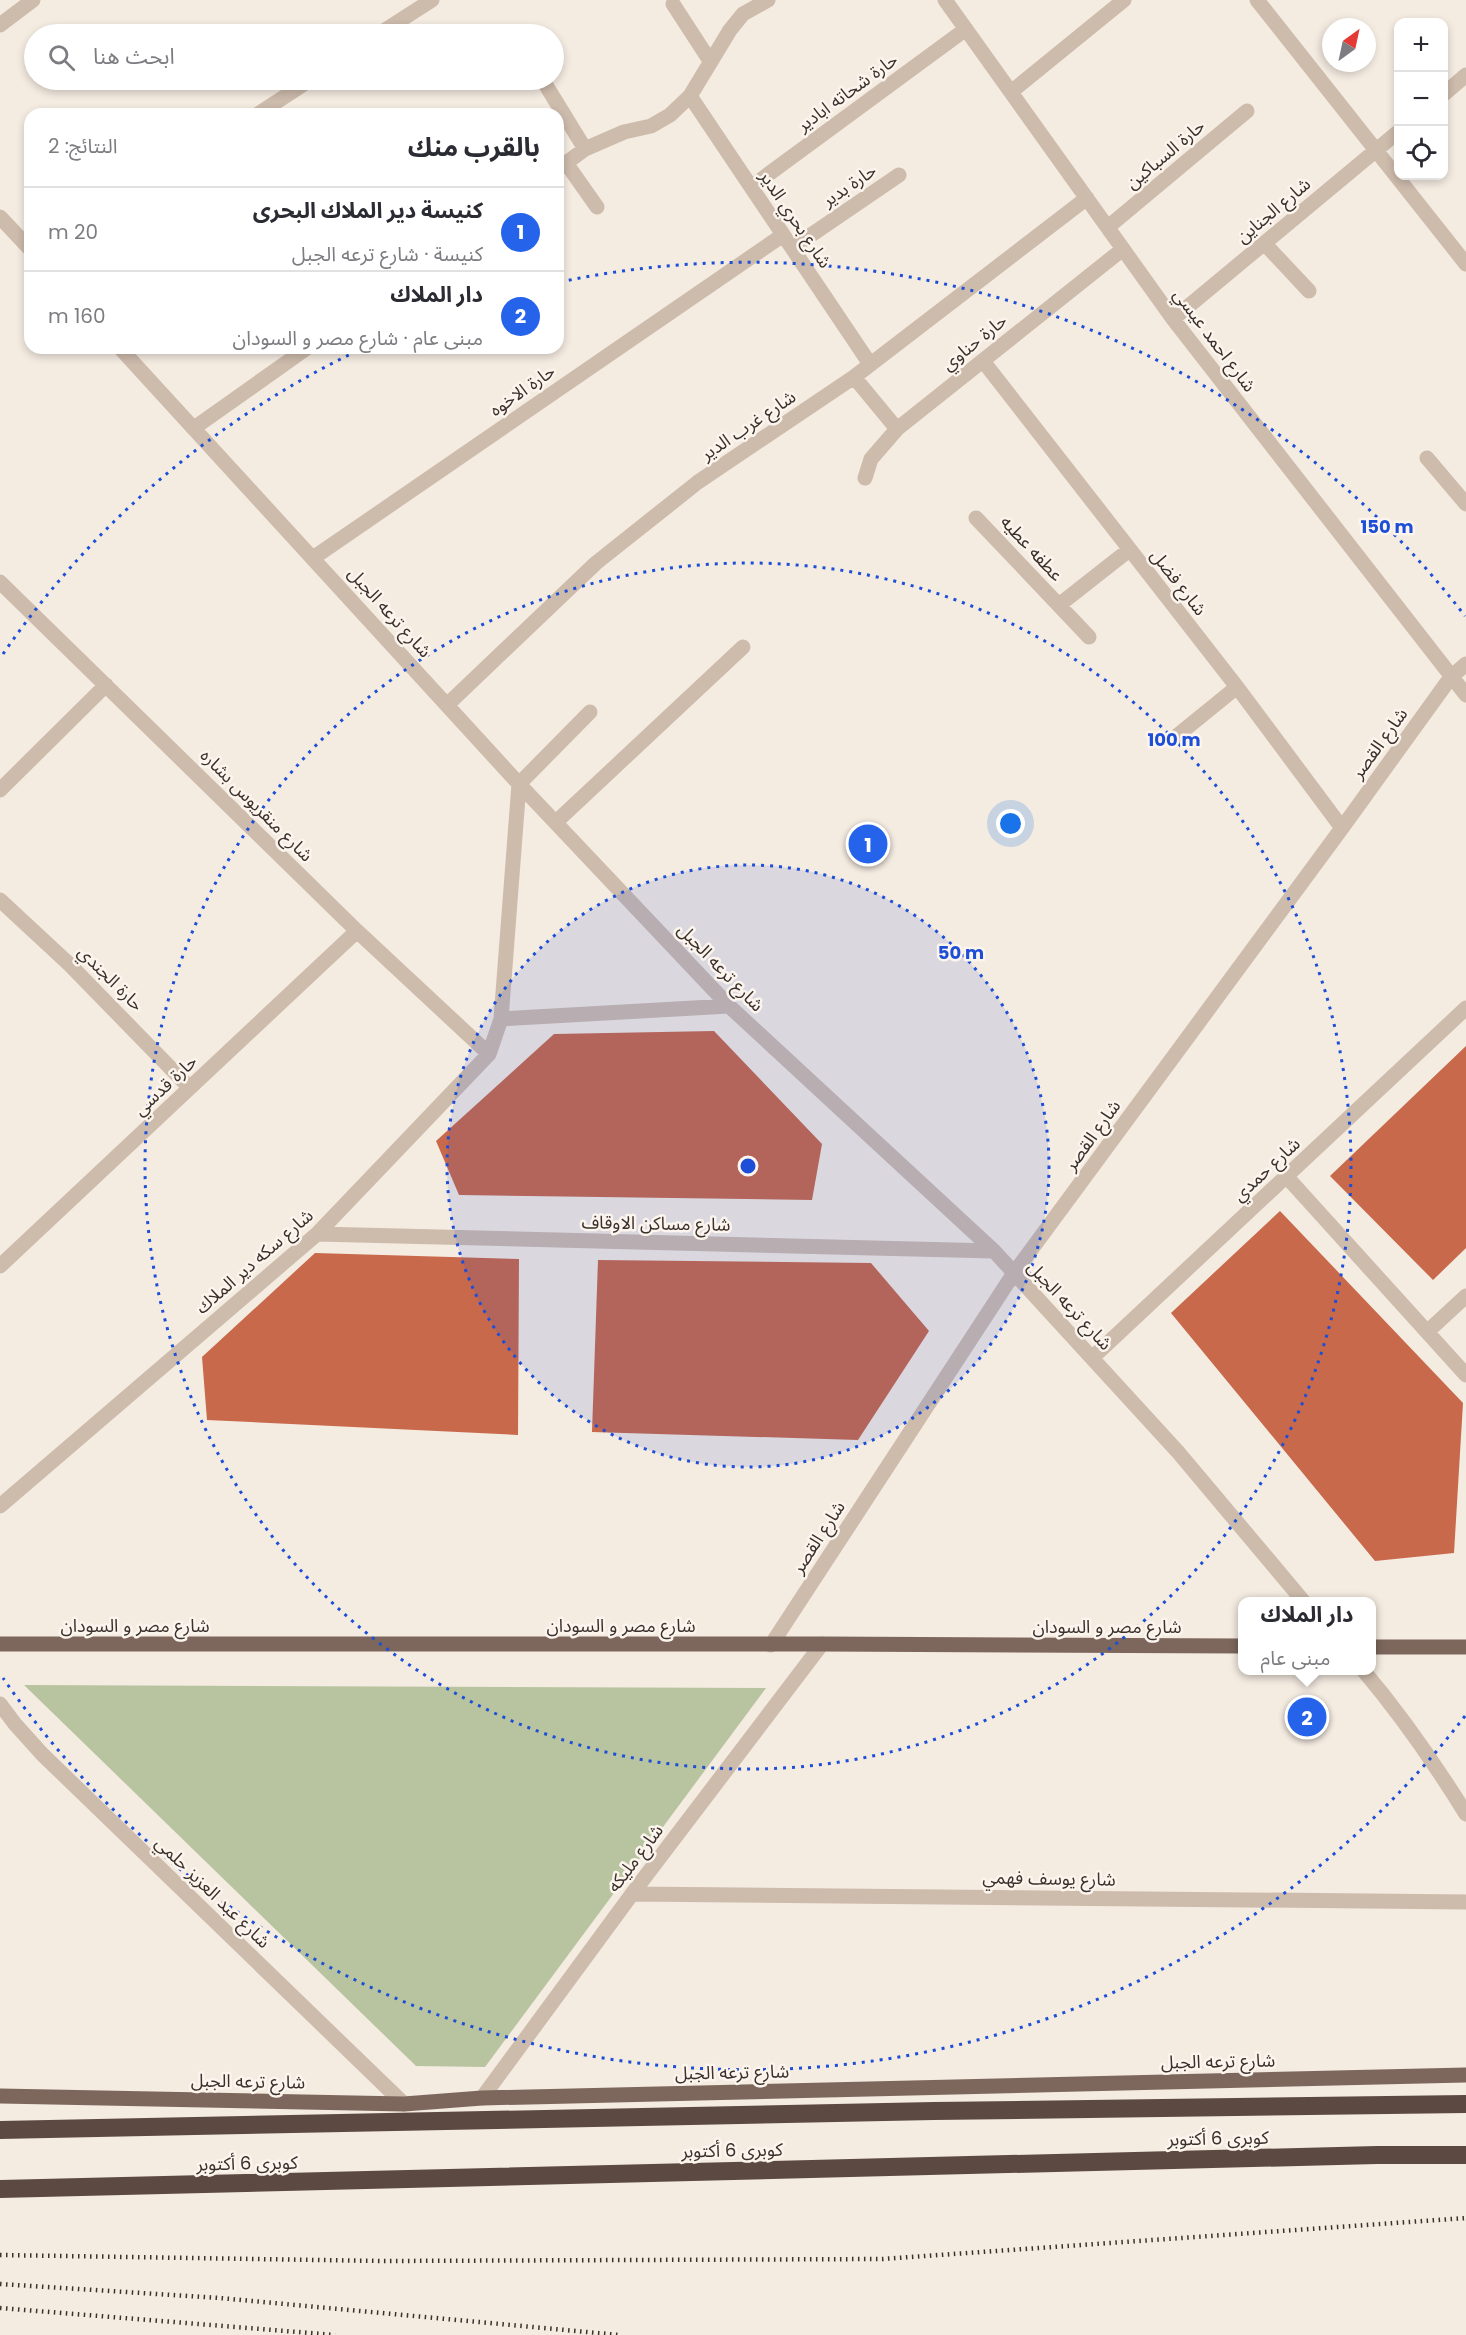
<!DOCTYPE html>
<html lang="ar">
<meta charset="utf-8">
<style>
:root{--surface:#fff;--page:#f7f7f7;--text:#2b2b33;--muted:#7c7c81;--line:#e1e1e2;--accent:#2563eb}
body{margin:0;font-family:Poppins,"Noto Sans Arabic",sans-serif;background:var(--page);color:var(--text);direction:rtl}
.controls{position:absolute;right:18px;top:18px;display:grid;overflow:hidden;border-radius:12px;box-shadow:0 3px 9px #0003}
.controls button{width:54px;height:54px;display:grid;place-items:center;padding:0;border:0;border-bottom:2px solid var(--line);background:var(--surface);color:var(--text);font:30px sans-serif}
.compass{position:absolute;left:1322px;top:18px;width:54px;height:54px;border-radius:50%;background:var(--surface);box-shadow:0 3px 9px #0003;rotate:33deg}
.you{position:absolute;left:1011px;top:824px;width:21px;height:21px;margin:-15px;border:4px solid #fff;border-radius:50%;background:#1a73e8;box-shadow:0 0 0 9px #1a73e833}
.badge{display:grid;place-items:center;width:39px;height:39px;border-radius:50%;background:var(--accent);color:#fff;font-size:20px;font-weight:700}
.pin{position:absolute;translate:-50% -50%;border:3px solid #fff;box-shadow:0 2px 6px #0006}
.popup{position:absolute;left:1238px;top:1597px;width:138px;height:78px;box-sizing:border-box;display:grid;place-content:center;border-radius:12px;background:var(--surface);filter:drop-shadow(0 2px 4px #0005);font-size:20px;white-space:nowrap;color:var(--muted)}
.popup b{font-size:22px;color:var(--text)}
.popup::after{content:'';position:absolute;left:50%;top:100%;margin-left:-12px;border:12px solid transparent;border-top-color:var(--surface)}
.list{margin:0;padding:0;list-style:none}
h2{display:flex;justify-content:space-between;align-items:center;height:78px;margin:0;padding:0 24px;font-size:26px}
h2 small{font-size:20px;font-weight:400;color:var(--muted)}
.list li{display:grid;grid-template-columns:39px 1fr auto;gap:18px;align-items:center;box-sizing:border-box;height:84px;padding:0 24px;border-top:2px solid var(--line)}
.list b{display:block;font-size:22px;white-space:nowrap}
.list p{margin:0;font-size:20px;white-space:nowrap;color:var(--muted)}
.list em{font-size:20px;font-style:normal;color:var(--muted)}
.icon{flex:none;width:33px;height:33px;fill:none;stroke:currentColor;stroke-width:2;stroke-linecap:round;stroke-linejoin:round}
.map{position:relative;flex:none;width:1466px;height:2335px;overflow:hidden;direction:ltr}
.search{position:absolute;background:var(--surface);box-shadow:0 3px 9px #0003;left:24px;top:24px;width:540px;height:66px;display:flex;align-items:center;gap:15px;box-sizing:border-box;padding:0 21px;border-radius:33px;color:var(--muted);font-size:22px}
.panel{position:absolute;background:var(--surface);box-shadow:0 3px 9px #0003;left:24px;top:108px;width:540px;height:246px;border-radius:18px;direction:rtl}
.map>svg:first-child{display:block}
.green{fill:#b8c4a0}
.building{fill:#c8694b}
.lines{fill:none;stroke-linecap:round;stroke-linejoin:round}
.minor{stroke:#cdbbac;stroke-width:15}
.major{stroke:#7d675c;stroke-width:15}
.highway{stroke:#5c4a42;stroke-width:18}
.rail{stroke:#3b302b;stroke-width:4.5;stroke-dasharray:1.5 4.5;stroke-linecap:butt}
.ring{fill:none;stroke:#1d4ed8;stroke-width:3;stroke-dasharray:3 6}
.labels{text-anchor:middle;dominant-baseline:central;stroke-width:5;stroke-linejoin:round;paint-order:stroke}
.street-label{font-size:18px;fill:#3b302b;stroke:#fbf5ee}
.centre{fill:#1d4ed8;stroke:#fbf5ee;stroke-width:3}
.ring-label{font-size:18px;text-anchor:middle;font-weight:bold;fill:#1d4ed8;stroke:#fbf5ee;stroke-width:5;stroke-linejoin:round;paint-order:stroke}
</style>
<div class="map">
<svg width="1466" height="2335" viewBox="0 0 1466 2335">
<rect width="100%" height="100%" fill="#f4ebe1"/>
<path class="green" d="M24,1685L766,1688L485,2067L416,2066Z"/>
<path class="building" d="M714,1031L822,1144L812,1200L459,1195L436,1141L554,1034Z
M1466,1046V1248L1433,1280L1330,1176Z
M1280,1211L1463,1403L1454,1553L1375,1561L1171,1313Z
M315,1253L519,1259L518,1435L207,1420L202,1357Z
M598,1260L871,1263L929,1331L858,1440L592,1432Z"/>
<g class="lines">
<path class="minor" d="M945,0L1173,319L1466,695
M1257,0L1466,264
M673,4L710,61
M0,25L33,0
M379,34L432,0
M547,87L585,149
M1011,92L1124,0
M1444,94L1466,75
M690,96L870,364
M258,114L310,80
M566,163L597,207
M558,169L585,149L624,132L651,126L670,115L690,96L730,30L743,14L768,0
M751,187L966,29
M0,217L30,249
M1108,227L1247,111
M1264,243L1309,291
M792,248L899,175
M1173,319L1398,132
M120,348L519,784L729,1006L994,1251L1178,1452L1304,1602
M983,361L1237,687L1342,828
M854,377L897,429
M194,428L307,348
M1427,458L1466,504
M865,478L871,459L897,429L1123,249
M976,518L1089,637
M313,558L783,235
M0,582L357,931L489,1054
M1059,605L1129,550
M447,705L596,563L698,482L854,377L1087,198
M1173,739L1237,687
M0,790L106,685
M556,822L743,647
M0,900L69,964L190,1088
M501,1019L729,1006
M1286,1176L1466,1375
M317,1234L994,1251
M0,1266L357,931
M1427,1332L1466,1296
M1092,1358L1466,1008
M0,1506L317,1234L489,1054L501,1019L519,784L590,712
M771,1645L1014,1273L1342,828L1451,677L1466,664
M1363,1670C1401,1715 1435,1764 1466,1814
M0,1704L15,1724L42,1754L404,2104
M632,1894L1466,1902
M482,2098L632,1894L822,1644"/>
<path class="major" d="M0,1644H822L1242,1646
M1372,1647H1466
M0,2096L404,2104L482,2098L1466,2075"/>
<path class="highway" d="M0,2130L934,2111L1466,2104
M0,2189L1377,2155H1466"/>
<path class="rail" d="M0,2255L383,2261L882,2259L1466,2218
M0,2284L220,2298L619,2335
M0,2308L335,2335"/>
</g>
<circle cx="748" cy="1166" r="301" fill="#1d4ed8" fill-opacity=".12"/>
<g class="ring">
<circle cx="748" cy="1166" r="301"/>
<circle cx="748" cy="1166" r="603"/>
<path d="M1465 1716A904 904 0 0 1 3 1678M3 654A904 904 0 0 1 359 350M560 282A904 904 0 0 1 1465 616"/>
</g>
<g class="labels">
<g class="street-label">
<text transform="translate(847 92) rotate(-36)">حارة شحاته ابادير</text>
<text transform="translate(1165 154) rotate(-40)">حارة السباكين</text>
<text transform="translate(849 185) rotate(-34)">حارة بدير</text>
<text transform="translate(1273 210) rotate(-40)">شارع الجناين</text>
<text transform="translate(796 219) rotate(56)">شارع بحري الدير</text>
<text transform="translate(1215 340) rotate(53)">شارع احمد عيسي</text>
<text transform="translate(974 342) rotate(-39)">حارة حناوي</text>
<text transform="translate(522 390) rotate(-35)">حارة الاخوه</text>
<text transform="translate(748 425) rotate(-34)">شارع غرب الدير</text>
<text transform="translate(1032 548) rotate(47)">عطفه عطيه</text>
<text transform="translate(1179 582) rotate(52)">شارع فضل</text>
<text transform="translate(390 612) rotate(48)">شارع ترعه الجبل</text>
<text transform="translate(1379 743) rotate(-54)">شارع القصر</text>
<text transform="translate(257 805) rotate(45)">شارع منقريوس بشاره</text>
<text transform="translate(721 967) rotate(46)">شارع ترعه الجبل</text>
<text transform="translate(111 978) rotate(45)">حارة الجندي</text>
<text transform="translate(165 1085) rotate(-43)">حارة قدسي</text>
<text transform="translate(1092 1135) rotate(-54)">شارع القصر</text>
<text transform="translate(1266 1169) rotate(-43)">شارع حمدي</text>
<text transform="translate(656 1223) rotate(1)">شارع مساكن الاوقاف</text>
<text transform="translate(254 1261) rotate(-41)">شارع سكه دير الملاك</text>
<text transform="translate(1070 1305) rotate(47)">شارع ترعه الجبل</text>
<text transform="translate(818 1537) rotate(-57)">شارع القصر</text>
<text x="135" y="1625">شارع مصر و السودان</text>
<text x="621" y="1625">شارع مصر و السودان</text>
<text x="1107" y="1626">شارع مصر و السودان</text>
<text transform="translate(635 1858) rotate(-53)">شارع مليكه</text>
<text transform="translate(1049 1878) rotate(1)">شارع يوسف فهمي</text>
<text transform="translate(213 1892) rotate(44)">شارع عبد العزيز حلمي</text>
<text transform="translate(1218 2061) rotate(-1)">شارع ترعه الجبل</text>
<text transform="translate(732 2072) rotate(-1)">شارع ترعه الجبل</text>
<text transform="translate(248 2081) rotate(1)">شارع ترعه الجبل</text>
<text transform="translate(1218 2138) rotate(-1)">كوبرى 6 أكتوبر</text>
<text transform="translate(732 2150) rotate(-1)">كوبرى 6 أكتوبر</text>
<text transform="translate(247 2163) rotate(-1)">كوبرى 6 أكتوبر</text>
</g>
</g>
<circle cx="748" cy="1166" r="9" class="centre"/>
<g class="ring-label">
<text x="1387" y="533">150 m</text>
<text x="1174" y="746">100 m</text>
<text x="961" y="959">50 m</text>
</g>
</svg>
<div class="controls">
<button>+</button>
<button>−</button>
<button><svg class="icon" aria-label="locate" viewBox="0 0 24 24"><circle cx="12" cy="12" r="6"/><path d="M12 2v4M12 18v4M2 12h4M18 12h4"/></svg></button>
</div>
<svg class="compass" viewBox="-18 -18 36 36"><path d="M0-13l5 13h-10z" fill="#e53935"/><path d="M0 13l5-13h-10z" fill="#7c7c81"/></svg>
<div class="you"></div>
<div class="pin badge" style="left:868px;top:844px">1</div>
<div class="pin badge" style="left:1307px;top:1717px">2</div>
<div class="popup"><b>دار الملاك</b>مبنى عام</div>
<div class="search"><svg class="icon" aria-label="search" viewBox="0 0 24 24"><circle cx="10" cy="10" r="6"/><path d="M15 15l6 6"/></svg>ابحث هنا</div>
<section class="panel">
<h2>بالقرب منك<small>النتائج: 2</small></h2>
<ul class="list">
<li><span class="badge">1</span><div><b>كنيسة دير الملاك البحرى</b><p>كنيسة · شارع ترعه الجبل</p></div><em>20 m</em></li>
<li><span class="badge">2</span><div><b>دار الملاك</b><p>مبنى عام · شارع مصر و السودان</p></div><em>160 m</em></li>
</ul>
</section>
</div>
